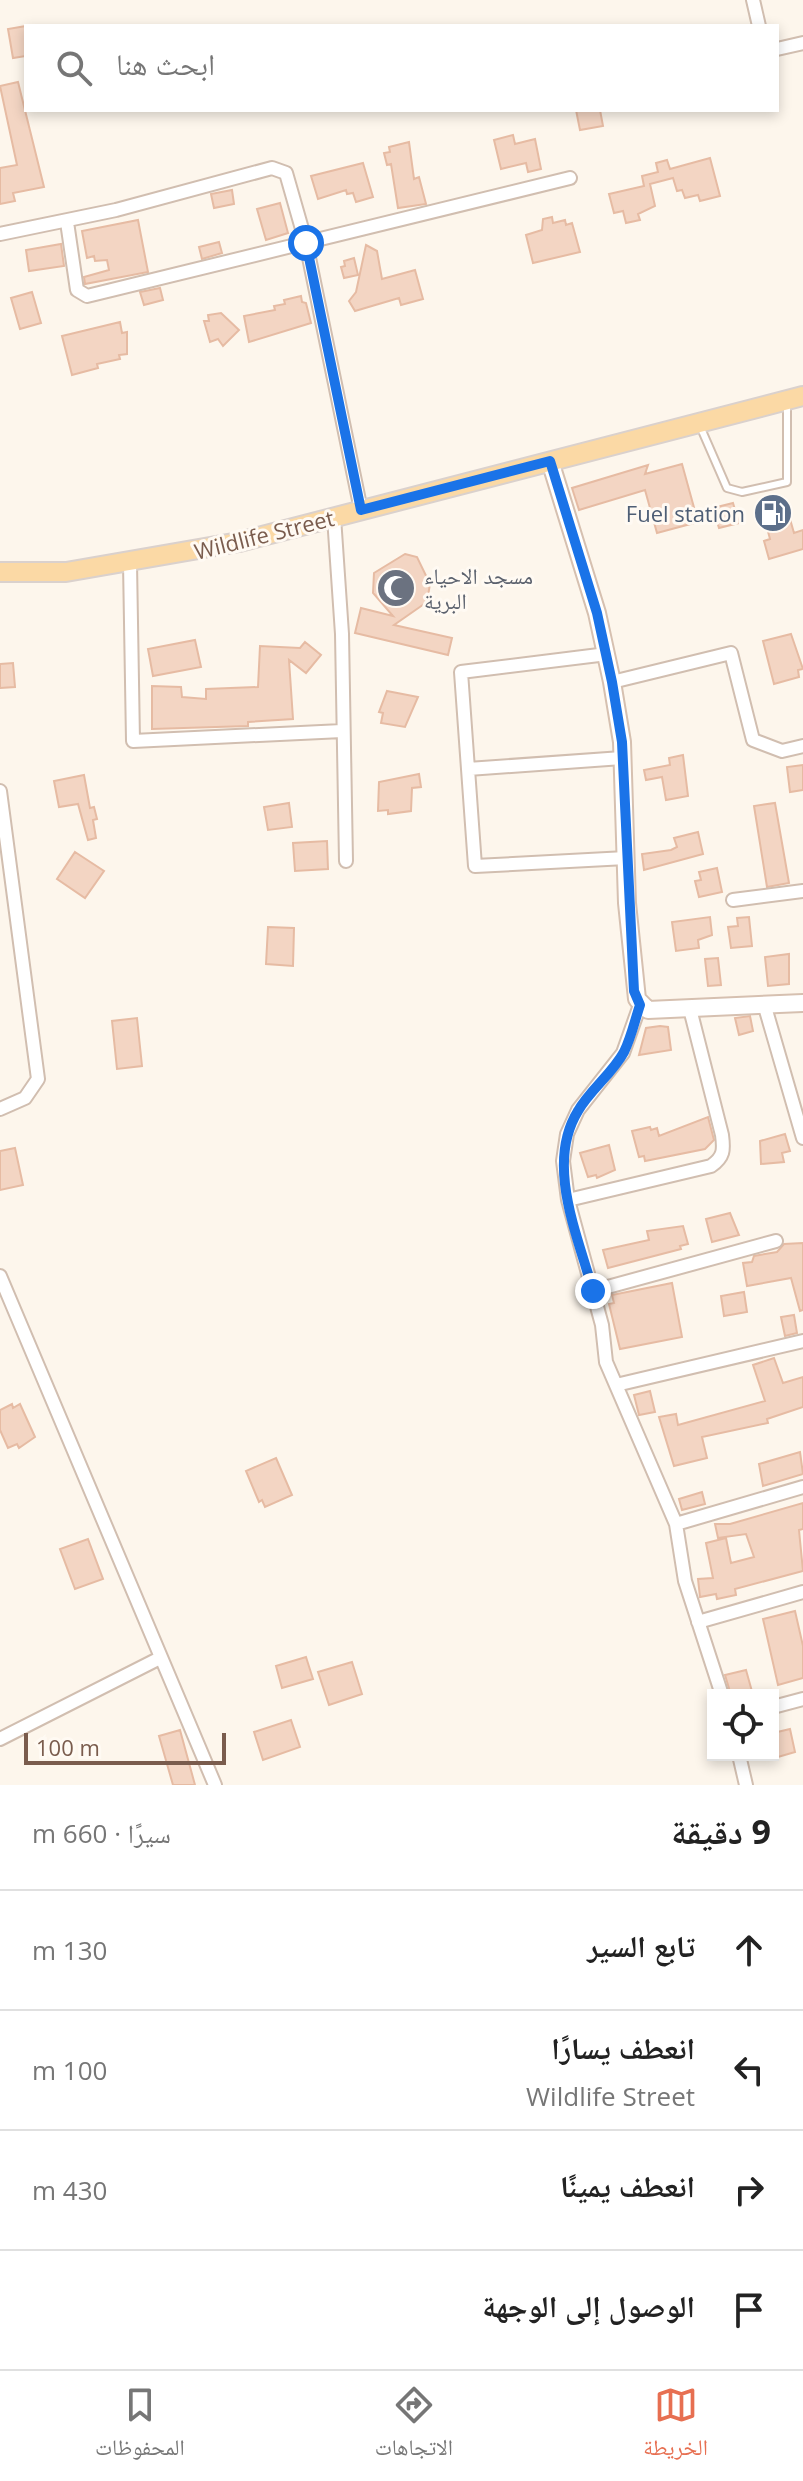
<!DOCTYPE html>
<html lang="ar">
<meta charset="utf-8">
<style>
:root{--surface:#fff;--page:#f6f6f6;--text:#222;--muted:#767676;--line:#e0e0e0;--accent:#e76f51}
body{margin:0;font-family:"Open Sans","Noto Naskh Arabic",sans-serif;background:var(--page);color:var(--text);direction:rtl}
.controls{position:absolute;right:24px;bottom:24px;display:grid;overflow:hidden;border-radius:0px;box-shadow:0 4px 12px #0003}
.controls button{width:72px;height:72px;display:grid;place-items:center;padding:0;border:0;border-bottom:2px solid var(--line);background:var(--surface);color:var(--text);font:40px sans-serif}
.scale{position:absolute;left:24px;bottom:20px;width:202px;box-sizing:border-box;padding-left:8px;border:4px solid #7a5c4d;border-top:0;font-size:22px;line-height:28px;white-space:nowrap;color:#7a5c4d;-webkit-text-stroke:6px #fffaf3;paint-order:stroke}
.stop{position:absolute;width:24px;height:24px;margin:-18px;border:6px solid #1a73e8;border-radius:50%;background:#fff}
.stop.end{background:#1a73e8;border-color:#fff;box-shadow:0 2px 8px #0008}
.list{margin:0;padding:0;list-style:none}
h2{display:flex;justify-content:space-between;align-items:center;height:104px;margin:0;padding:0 32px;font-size:34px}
h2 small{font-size:26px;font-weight:400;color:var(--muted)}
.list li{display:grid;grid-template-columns:52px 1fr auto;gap:24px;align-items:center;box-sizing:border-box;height:120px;padding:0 32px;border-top:2px solid var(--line)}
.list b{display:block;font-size:30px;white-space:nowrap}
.list p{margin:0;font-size:26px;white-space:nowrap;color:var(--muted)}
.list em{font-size:26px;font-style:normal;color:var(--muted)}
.icon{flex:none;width:44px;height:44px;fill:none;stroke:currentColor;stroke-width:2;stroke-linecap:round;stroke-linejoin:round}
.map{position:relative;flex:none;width:803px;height:1785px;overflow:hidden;direction:ltr}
.search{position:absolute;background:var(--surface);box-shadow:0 4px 12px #0003;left:24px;right:24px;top:24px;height:88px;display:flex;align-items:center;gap:20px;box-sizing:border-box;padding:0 28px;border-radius:0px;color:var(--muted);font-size:30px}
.sheet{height:584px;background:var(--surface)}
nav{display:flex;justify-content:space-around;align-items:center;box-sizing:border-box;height:112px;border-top:2px solid var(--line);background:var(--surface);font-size:22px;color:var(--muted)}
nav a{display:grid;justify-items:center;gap:4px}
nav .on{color:var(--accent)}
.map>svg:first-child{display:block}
.building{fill:#f3d5c3;stroke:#e6bba3;stroke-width:2}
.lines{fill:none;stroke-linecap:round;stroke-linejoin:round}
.service-casing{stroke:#d1beb0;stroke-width:10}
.minor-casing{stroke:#d1beb0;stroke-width:16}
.secondary-casing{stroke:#d6c0b0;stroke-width:20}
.primary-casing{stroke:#dad1cd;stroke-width:22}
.service{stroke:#fff;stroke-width:6}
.minor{stroke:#fff;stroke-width:12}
.secondary{stroke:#fff;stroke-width:16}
.primary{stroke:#fbd9a5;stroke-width:18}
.route{stroke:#1a73e8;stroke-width:10}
.labels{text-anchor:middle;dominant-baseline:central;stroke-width:6;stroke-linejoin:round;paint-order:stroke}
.service-label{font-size:22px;fill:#4e5e75;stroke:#fffaf3;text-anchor:end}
.street-label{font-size:22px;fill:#7a5c4d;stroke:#fffaf3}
.worship-label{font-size:22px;fill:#5b616d;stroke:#fffaf3;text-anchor:start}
</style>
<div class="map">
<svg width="803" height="1785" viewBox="0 0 803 1785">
<rect width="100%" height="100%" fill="#fdf6ec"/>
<path class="building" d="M26,26V56L13,58L8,29Z
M18,82L44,187L13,193L15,201L0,204V168L17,165L0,86Z
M576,110H600L603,126L580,130Z
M513,135L515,144L535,139L541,169L528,172L526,163L501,169L494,140Z
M409,142L414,179L419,177L426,204L398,208L391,164L387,165L384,153L390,152L389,147Z
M710,158L720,196L700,201L698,195L685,198L682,190L677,191L673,178L650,184L655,206L638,214L640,220L626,223L623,211L614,213L609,194L644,186L642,176L658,172L656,163L667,160L670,169Z
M363,163L373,197L356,202L353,193L347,194L346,190L318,199L311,176Z
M232,190L234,204L214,208L211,194Z
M280,203L288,233L266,240L257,209Z
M552,217L553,223L565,220L566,225L572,223L580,252L533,263L526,235L542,230L543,219Z
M138,220L148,272L85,284L84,277L109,270L107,260L95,261L94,256L87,258L82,231Z
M219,242L222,253L202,259L199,247Z
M61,244L64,266L29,271L26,250Z
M366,245L377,251L382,279L415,270L423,299L401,305L399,298L355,311L349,301L356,292Z
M354,258L358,275L344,278L341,267L345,266L344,261Z
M160,288L163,300L144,305L140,292Z
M32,292L41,323L20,329L11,298Z
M301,296L302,302L306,303L311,323L249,342L244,316L275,310L274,306L285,304L284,300Z
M221,313L239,330L223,346L218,339L210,342L204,321H209L208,315Z
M120,322L122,333L127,332V354L119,355L120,359L97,364L98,368L72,375L62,336Z
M682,464L698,522L657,533L645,490L579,510L572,488L648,465L645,474Z
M784,498L794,533L803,530V549L769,559L764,541L770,539L761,505Z
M733,503L739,523L719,528L713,508Z
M405,554L417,557L430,584L427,602L394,625L452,638L448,655L355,633L361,608L393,616L373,593L374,573Z
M791,634L803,669L798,670L799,677L774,684L763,641Z
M195,640L201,667L153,676L148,649Z
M305,642L321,655L306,673L289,660L293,719L248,722V726L152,729V686L181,687L182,697L206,699V689L258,687L260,646L300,648Z
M13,663L15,687L0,688V664Z
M387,691L418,697L405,727L381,723L383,713L379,712Z
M683,755L688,796L666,800L662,777L646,780L644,770L670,765L669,758Z
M803,765V790L790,792L787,767Z
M419,774L421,787L412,788L411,811L388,814V810L378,811L379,782Z
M84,775L90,808L94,807L97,819L93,820L96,838L88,840L78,804L59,807L54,781Z
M289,803L292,827L268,830L264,807Z
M775,803L789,883L767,887L754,806Z
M698,832L703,854L644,870L642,854L671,850L677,847L674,838Z
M327,841L328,869L295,871L293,843Z
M75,852L104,871L85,898L57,879Z
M717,868L722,892L699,897L695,881L701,880L699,872Z
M710,917L712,935L698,940L699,948L676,951L672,922Z
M749,917L752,946L731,948L728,927L738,926L737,918Z
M268,927L294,928L293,966L266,964Z
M789,954V984L768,986L765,957Z
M718,958L721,985L708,986L705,959Z
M750,1016L753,1031L739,1035L735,1018Z
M137,1018L142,1066L117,1069L112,1021Z
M660,1026L668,1027L671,1050L639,1055L646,1028Z
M708,1117L714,1140L705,1149L645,1161L644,1156L639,1157L632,1131L650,1127L651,1130L657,1128L659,1136Z
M785,1134L790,1151L782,1153L784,1162L761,1164L760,1141Z
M609,1145L615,1170L597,1178L596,1175L588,1177L580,1153Z
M15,1148L23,1185L0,1190V1151Z
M730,1213L739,1235L712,1242L706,1219Z
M683,1226L688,1244L680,1246L681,1249L608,1268L603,1250L649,1240L647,1231Z
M803,1243V1310L800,1311L791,1278L747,1286L743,1263L752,1262L754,1256L777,1252L784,1244Z
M672,1283L682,1337L620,1349L609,1304L614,1303L612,1295Z
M744,1292L747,1312L724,1316L721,1296Z
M794,1315L797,1333L785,1336L781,1317Z
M774,1358L783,1383L803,1377V1407L767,1419L768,1423L702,1437L707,1458L674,1466L659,1417L676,1414L678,1425L765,1401L753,1365Z
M650,1391L655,1412L639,1415L634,1395Z
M12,1404L13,1408L20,1404L35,1437L19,1448L17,1444L8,1448L0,1430V1410Z
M800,1452L803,1474L763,1486L759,1464Z
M276,1458L292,1495L265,1507L262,1500L259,1502L246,1471Z
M702,1492L705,1504L682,1510L679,1499Z
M803,1503V1529L799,1530L803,1571L735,1589L736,1595L717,1599L716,1594L700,1597L698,1579L713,1578L706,1543L726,1538L731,1563L754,1557L746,1534L718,1538L715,1524H730Z
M88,1539L103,1579L75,1589L60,1549Z
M795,1611L803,1646V1678L778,1685L763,1619Z
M306,1657L313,1679L282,1688L276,1666Z
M352,1662L362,1694L329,1705L318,1672Z
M746,1670L753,1695H731L725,1675Z
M291,1720L300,1747L263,1760L254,1732Z
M790,1729L795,1752L778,1757L773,1733Z
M180,1730L195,1785H173L159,1736Z"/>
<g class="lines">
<defs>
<path id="service" d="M700,426L727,488L742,492L787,482V405"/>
<path id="minor" d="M753,0L759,26
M777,49L803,43
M67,222L77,290L87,296L570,178
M0,234L116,210L272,168L286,173L306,243L361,510
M334,517L342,634L346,861
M130,563L133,741L342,731
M607,654L461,672L475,866L626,858
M612,682L731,653L753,740L782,751L803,746
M468,769L622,758
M0,791L38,1079L25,1098L0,1109
M733,900L803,891
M640,1005L623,1053L578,1110L567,1134L563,1161L568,1200L602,1325L606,1362L676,1524L685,1581L722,1695
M765,1007L803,1138
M568,1200L711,1166C724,1157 724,1150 722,1135L690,1009
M0,1276L215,1785
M593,1291L776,1241
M616,1385L803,1341
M676,1524L803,1487
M698,1622L803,1592
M773,1707L803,1699
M0,1739L160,1658
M739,1755L746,1785"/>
<path id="secondary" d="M550,461L597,613L612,682L622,742L627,903L637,999L648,1010L803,1003"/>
<path id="primary" d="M0,572H66L239,542L803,396"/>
</defs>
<use href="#service" class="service-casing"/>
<use href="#minor" class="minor-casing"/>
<use href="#secondary" class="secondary-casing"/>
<use href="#primary" class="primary-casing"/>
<use href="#service" class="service"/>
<use href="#minor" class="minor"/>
<use href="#secondary" class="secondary"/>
<use href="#primary" class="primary"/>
</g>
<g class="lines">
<path class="route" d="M306,243L361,510L550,461L597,613L612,682L622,742L634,991L640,1005C635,1020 631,1038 624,1052C612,1074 590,1090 578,1111C545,1164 578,1236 593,1291"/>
</g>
<defs>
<symbol id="fuel-disc" viewBox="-11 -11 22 22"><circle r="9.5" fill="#5c6f8a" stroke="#fffaf3"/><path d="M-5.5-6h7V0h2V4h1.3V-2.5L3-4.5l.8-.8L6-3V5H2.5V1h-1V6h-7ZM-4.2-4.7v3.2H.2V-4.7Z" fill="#fff"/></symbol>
<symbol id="mosque-disc" viewBox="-11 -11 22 22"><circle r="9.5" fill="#6b7280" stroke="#fffaf3"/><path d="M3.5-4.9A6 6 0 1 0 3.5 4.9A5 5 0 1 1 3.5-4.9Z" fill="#fff"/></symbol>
</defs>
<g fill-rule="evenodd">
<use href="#fuel-disc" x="751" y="491" width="44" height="44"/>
<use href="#mosque-disc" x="374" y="566" width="44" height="44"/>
</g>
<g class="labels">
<g class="service-label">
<text x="745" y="513">Fuel station</text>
</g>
<g class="street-label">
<text transform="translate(264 534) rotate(-14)">Wildlife Street</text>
</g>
<g class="worship-label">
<text x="424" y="575">مسجد الاحياء<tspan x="424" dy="25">البرية</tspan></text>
</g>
</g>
</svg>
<div class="controls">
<button><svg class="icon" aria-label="locate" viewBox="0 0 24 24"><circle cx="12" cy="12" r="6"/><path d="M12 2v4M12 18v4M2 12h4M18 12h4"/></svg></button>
</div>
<div class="scale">100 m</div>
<div class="stop" style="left:306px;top:243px"></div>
<div class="stop end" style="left:593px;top:1291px"></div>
<div class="search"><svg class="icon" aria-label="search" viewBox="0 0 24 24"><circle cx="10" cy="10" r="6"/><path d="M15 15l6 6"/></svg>ابحث هنا</div>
</div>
<section class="sheet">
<h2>9 دقيقة<small>سيرًا · 660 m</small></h2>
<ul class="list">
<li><svg class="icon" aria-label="ahead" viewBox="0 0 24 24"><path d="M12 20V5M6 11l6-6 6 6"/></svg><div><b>تابع السير</b></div><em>130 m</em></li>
<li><svg class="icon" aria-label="left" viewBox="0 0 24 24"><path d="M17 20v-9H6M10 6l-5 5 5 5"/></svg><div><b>انعطف يسارًا</b><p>Wildlife Street</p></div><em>100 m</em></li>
<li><svg class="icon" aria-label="right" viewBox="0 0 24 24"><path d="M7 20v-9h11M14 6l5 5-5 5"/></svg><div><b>انعطف يمينًا</b></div><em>430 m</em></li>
<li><svg class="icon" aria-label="arrive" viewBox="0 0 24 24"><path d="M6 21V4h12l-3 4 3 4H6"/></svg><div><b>الوصول إلى الوجهة</b></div></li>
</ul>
</section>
<nav>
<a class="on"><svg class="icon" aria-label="map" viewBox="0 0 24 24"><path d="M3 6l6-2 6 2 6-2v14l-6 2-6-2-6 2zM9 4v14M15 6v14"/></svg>الخريطة</a>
<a><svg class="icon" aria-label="directions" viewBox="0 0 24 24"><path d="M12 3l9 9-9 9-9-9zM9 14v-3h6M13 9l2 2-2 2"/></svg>الاتجاهات</a>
<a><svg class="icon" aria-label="saved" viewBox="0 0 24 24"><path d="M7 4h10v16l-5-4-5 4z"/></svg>المحفوظات</a>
</nav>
